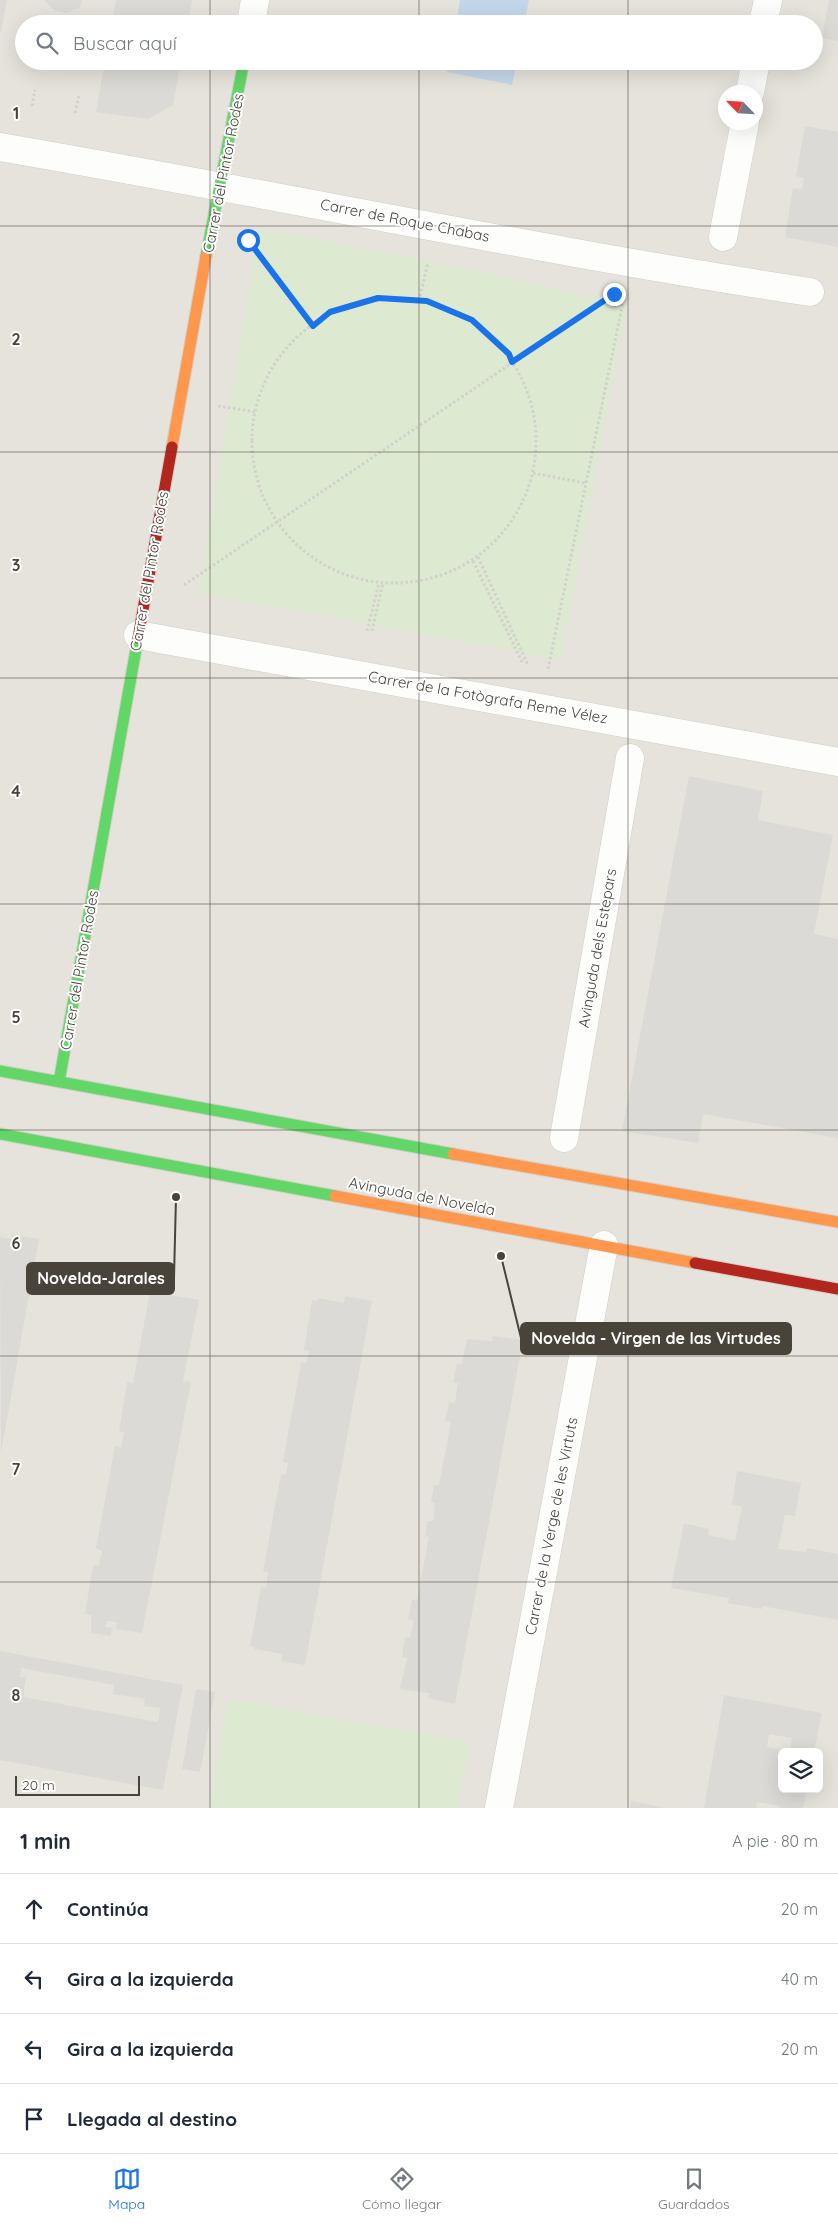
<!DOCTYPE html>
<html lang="es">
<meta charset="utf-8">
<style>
:root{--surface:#fff;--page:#f2f2f3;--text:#1f2937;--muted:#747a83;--line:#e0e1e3;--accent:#1a73e8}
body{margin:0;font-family:Quicksand,sans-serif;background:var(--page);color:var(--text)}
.controls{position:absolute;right:15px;bottom:15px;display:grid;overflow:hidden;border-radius:8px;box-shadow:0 5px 20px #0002}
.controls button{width:45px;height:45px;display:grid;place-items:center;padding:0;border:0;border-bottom:1px solid var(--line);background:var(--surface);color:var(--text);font:25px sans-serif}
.compass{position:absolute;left:718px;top:85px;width:45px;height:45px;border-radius:50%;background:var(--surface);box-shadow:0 5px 20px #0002;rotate:295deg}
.scale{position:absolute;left:15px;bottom:12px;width:125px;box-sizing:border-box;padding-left:5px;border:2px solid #48443a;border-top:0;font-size:14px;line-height:18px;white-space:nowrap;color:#48443a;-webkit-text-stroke:4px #fff;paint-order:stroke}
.stop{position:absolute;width:15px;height:15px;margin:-11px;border:4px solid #1a73e8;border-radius:50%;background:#fff}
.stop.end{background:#1a73e8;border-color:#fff;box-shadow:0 1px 5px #0008}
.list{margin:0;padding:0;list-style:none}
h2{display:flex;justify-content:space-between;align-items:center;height:65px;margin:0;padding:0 20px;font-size:21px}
h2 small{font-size:16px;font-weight:400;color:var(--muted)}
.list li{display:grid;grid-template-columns:32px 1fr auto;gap:15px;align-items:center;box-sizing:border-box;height:70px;padding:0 20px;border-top:1px solid var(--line)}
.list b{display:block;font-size:19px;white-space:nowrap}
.list em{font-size:16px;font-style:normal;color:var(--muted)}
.icon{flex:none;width:28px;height:28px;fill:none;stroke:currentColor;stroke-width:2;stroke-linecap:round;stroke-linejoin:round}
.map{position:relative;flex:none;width:838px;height:1808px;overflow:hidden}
.search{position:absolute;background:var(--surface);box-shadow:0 5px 20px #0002;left:15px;right:15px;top:15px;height:55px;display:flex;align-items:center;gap:12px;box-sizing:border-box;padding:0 18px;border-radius:28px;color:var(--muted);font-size:19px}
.sheet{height:345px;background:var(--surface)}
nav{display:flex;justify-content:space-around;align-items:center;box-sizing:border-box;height:70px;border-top:1px solid var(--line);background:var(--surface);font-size:14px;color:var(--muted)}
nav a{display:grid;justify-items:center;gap:2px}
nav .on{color:var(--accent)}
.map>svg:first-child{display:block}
.residential{fill:#e5e3dc;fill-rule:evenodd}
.green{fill:#dee9d1}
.water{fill:#c4d7ea}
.building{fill:#dcdad6;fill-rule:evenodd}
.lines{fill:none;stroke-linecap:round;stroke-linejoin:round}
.street-casing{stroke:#d0cfcb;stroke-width:29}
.fast-casing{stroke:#d2d0c7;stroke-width:13}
.slow-casing{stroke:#d2d0c7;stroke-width:13}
.jam-casing{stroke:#d2d0c7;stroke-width:13}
.path{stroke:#d2d1cc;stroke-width:3;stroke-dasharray:2.5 2.5;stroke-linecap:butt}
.street{stroke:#fdfdfc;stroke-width:28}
.fast{stroke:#63d668;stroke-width:11}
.slow{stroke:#ff974d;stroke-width:11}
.jam{stroke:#b3261e;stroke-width:11}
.route{stroke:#1a73e8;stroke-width:6}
.grid{fill:none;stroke:#48443a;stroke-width:1;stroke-opacity:0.55}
.labels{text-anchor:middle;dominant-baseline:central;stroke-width:4;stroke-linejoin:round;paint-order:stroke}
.street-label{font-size:15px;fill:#48443a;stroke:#fff}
.grid-label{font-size:16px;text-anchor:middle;font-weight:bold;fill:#48443a;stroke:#fff;stroke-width:4;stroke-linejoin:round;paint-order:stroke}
.leader{fill:none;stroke:#48443a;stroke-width:2}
.callout-dot{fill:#48443a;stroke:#fff;stroke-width:2}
.callout{fill:#48443a;stroke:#48443a;stroke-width:2}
.callout-label{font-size:16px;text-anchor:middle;font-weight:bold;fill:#fff}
</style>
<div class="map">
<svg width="838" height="1808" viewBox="0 0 838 1808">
<rect width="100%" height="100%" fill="#f2f1ee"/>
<path class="residential" d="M0,0H838V1808H0ZM24,24H814V61H24ZM726,92H756V122H726ZM782,1752H819V1789H782Z"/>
<path class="green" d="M259,228L462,267L627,305L561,660L198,593Z
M229,1699L470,1742L458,1808H209Z"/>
<path class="water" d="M460,0H529L524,24H456Z
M449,61H517L512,85L447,72Z"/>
<path class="building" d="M0,0H7L1,32L0,31Z
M44,0H82L80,7L66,13L54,10Z
M116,0H192L188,24H112Z
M829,0H838V41L822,38Z
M105,61H181L173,105L148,119L96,112Z
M805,126L838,132V247L785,237L793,188L802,189L804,178L796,176Z
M689,776L763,791L758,820L833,835L814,934L838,939V1138L703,1114L698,1143L622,1131Z
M11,1235L39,1239L1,1453L0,1237L12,1239Z
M150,1292L199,1300L183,1381L191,1382L142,1633L116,1629L117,1622L107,1621L105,1627L112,1628L111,1636L91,1633V1615L85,1614L93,1565L99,1566L102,1551L96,1548L115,1446L121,1448L124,1432L119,1431L127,1382L133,1383Z
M345,1296L372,1301L305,1665L281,1661L282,1654L254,1649L255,1647L250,1646L261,1587L266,1588L268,1572H263L281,1474L286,1475L288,1463L283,1462L301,1363H306L309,1351L304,1350L312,1300L317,1301L318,1298L344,1303Z
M493,1336L523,1340L455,1704L428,1698L429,1693L400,1689L407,1658L402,1657L405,1637L410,1638L414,1621L408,1619L412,1599L417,1601L429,1536L425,1537L427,1521H433L435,1503L431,1502L434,1485H439L451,1422L445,1421L449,1402L455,1403L458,1383H453L457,1363L462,1365L467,1339L492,1341Z
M737,1471L801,1483L795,1516L785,1515L778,1549L806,1552L807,1548L838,1554V1620L762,1606V1609L728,1603L729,1598L671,1588L684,1523L709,1529L708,1535L735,1541L742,1507L732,1504Z
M0,1651L183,1685L163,1790L0,1760ZM21,1668L114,1685L113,1694L145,1699L144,1706L160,1708L158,1722L23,1697L26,1677H20Z
M196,1689L215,1692L200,1772L182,1769Z
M724,1695L822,1713L814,1752H790L792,1738L769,1734L767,1747L789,1751L782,1752V1789H807L803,1808H779L780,1806L757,1802L756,1808H704Z
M631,1801L662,1807V1808H630Z"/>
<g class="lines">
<defs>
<path id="street" d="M251,24L255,0
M763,24L768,0
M750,92L756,61
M0,147C270,193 539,251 810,292
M723,237L745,122
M138,635L838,762
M564,1138L630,758
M499,1808L604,1245"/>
<path id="fast" d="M206,256L244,61
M0,1071L453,1154
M59,1082L138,638
M0,1134L335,1196"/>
<path id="slow" d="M172,447L206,256
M453,1154L838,1222
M335,1196L695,1263"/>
<path id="jam" d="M138,638L172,447
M695,1263L838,1289"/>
</defs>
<use href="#street" class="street-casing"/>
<use href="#fast" class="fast-casing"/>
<use href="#slow" class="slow-casing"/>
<use href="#jam" class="jam-casing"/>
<path class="path" d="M32,106L35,90
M75,113L79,96
M248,240L313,326
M252 441a142 142 0 1 1 284 0a142 142 0 1 1-284 0Z
M419,301L428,262
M218,406L256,412
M533,473L585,483
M478,557L528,665
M473,561L522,662
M184,585L611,296
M367,631L379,583
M372,631L383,583
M548,669L624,297"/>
<use href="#street" class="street"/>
<use href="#fast" class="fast"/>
<use href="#slow" class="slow"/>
<use href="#jam" class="jam"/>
</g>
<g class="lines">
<path class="route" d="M248,240L313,326L330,312L378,298L427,301L472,320L509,354L512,362L614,294"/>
</g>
<path class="grid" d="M210,0V24M419,0V24M628,0V24M210,61V1808M419,61V1808M628,61V1808M0,226H838M0,452H838M0,678H838M0,904H838M0,1130H838M0,1356H838M0,1582H838"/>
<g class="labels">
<g class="street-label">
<text transform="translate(223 173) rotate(-79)">Carrer del Pintor Rodes</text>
<text transform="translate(405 220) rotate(11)">Carrer de Roque Chabas</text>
<text transform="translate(149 571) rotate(-80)">Carrer del Pintor Rodes</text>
<text transform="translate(488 697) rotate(10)">Carrer de la Fotògrafa Reme Vélez</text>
<text transform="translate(597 948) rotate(-80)">Avinguda dels Estepars</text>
<text transform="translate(79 970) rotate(-80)">Carrer del Pintor Rodes</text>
<text transform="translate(422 1196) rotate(11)">Avinguda de Novelda</text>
<text transform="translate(551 1526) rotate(-79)">Carrer de la Verge de les Virtuts</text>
</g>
</g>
<g class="grid-label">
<text x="16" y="119">1</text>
<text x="16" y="345">2</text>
<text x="16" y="571">3</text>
<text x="16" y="797">4</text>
<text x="16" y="1023">5</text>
<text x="16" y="1249">6</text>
<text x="16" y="1475">7</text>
<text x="16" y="1701">8</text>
</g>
<path class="leader" d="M176 1197L174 1278M501 1256L521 1338"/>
<g class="callout-dot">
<circle cx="176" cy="1197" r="5"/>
<circle cx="501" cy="1256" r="5"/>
</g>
<g class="callout">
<rect x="27" y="1263" width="147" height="31" rx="5"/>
<rect x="521" y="1323" width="270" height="31" rx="5"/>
</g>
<g class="callout-label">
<text x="101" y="1284">Novelda-Jarales</text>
<text x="656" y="1344">Novelda - Virgen de las Virtudes</text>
</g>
</svg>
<div class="controls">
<button><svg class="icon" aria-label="layers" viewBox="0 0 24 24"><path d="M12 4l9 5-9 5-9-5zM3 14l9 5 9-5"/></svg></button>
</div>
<svg class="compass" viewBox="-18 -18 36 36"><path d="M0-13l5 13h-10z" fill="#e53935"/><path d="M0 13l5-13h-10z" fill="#747a83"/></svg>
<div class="scale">20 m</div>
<div class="stop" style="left:248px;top:240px"></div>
<div class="stop end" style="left:614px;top:294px"></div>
<div class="search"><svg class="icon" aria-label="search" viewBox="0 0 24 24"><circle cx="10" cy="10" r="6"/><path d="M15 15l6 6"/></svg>Buscar aquí</div>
</div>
<section class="sheet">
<h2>1 min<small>A pie · 80 m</small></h2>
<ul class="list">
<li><svg class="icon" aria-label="ahead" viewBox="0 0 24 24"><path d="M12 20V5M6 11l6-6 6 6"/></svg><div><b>Continúa</b></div><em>20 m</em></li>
<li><svg class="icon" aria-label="left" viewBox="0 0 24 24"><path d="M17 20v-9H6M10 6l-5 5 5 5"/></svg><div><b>Gira a la izquierda</b></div><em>40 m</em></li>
<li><svg class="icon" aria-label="left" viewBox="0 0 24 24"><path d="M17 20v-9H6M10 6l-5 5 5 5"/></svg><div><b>Gira a la izquierda</b></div><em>20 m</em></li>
<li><svg class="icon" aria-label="arrive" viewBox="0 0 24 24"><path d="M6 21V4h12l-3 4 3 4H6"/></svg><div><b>Llegada al destino</b></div></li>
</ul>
</section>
<nav>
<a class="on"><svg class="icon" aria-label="map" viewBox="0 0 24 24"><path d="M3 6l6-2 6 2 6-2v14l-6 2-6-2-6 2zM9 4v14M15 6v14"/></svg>Mapa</a>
<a><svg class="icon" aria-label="directions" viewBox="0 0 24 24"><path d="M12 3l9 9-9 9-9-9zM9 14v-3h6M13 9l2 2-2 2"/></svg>Cómo llegar</a>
<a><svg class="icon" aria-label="saved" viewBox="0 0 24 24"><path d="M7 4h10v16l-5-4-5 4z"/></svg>Guardados</a>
</nav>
